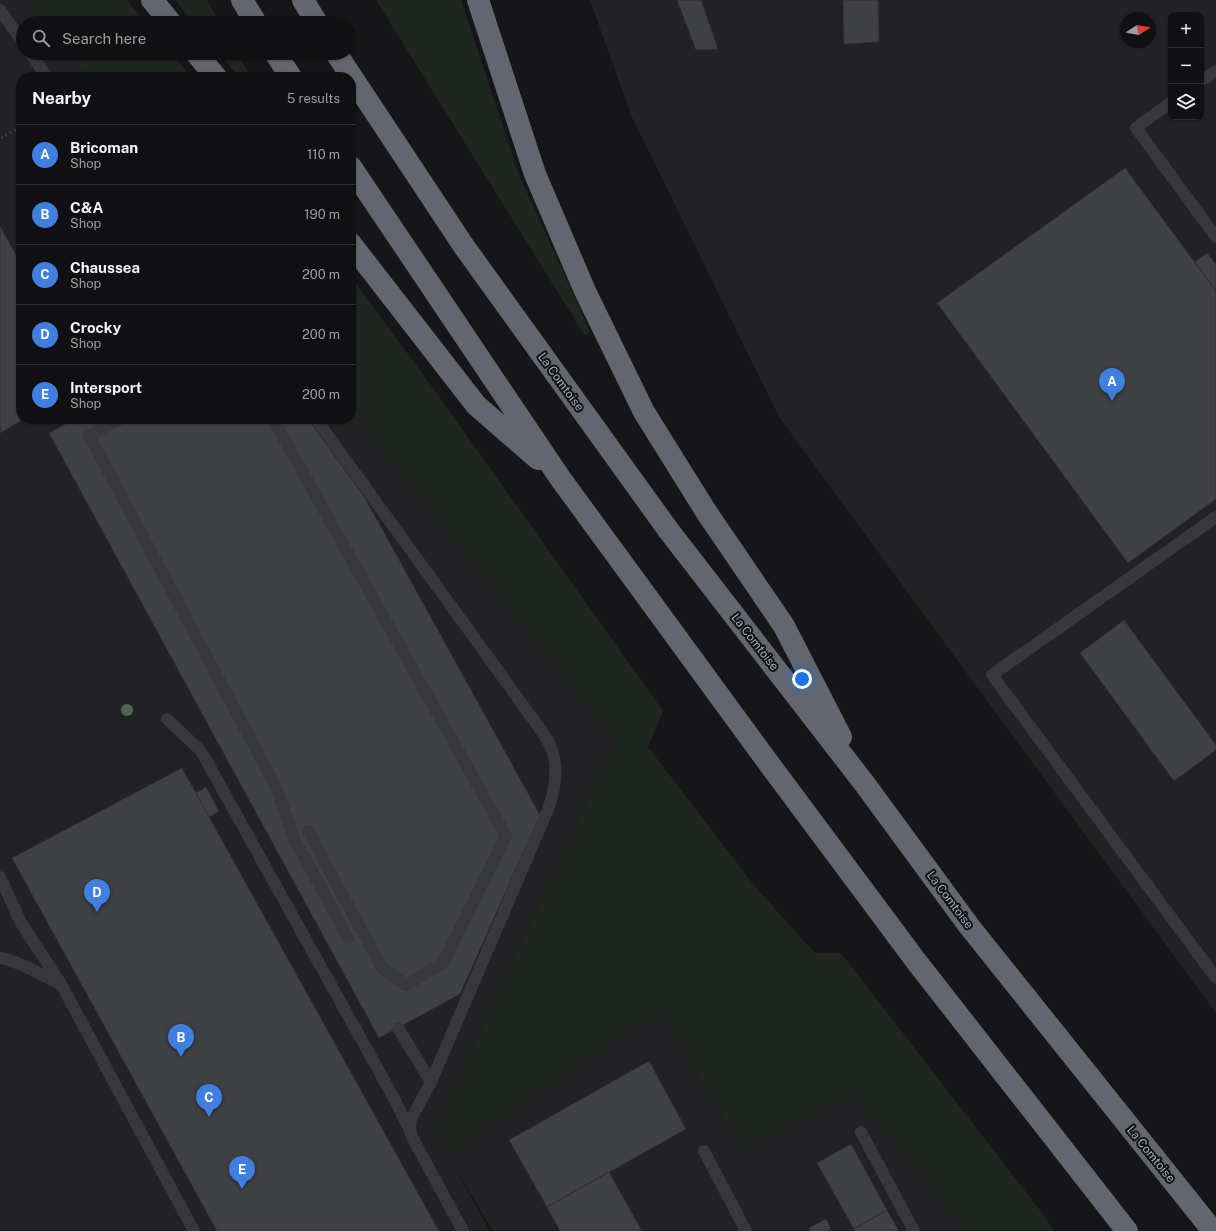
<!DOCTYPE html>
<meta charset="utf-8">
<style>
:root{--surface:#101012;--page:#1e1e20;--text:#f1f3f6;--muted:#9c9d9f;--line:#303032;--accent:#f2b134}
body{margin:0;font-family:"Public Sans",sans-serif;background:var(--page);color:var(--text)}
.controls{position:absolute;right:12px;top:12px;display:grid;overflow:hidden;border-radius:8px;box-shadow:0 1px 3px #0004}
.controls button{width:36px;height:36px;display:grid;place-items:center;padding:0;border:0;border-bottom:1px solid var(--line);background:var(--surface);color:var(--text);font:20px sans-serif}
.compass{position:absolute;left:1120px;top:12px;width:36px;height:36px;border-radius:50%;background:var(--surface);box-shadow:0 1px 3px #0004;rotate:79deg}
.you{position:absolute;left:802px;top:679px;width:14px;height:14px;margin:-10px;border:3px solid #fff;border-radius:50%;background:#1a73e8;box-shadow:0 0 0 6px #1a73e833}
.badge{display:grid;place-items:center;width:26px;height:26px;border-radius:50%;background:var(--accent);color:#fff;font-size:13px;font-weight:700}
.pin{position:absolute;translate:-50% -33px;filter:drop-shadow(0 1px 2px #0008)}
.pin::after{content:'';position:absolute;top:21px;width:14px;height:12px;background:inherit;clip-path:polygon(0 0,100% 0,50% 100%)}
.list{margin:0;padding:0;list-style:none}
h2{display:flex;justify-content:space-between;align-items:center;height:52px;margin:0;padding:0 16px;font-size:17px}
h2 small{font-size:13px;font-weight:400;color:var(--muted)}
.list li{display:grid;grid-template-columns:26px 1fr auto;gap:12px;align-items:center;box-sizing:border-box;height:60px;padding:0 16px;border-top:1px solid var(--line)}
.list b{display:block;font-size:15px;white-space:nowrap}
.list p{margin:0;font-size:13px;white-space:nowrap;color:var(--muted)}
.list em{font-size:13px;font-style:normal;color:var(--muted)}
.icon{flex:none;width:22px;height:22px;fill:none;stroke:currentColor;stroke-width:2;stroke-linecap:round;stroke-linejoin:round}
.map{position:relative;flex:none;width:1216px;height:1231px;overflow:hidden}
.search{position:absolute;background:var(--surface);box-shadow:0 1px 3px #0004;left:16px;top:16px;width:340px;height:44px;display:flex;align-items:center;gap:10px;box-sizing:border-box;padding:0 14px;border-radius:22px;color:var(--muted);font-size:15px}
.panel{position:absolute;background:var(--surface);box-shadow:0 1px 3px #0004;left:16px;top:72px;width:340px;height:352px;border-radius:16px}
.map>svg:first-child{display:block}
.built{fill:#222225;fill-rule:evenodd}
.green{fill:#1e261f}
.building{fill:#404145;stroke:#303034}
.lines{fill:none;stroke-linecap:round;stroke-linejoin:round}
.path{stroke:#3d3f44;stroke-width:2.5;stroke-dasharray:2 3;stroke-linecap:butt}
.service{stroke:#37383d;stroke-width:12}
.motorway{stroke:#63666e;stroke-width:22}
.tree{fill:#506452}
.labels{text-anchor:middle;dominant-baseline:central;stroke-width:4;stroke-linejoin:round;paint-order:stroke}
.street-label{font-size:12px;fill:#a8adb8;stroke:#111113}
</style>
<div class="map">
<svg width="1216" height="1231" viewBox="0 0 1216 1231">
<rect width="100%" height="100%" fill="#161618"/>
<path class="built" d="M0,0H26L44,23H23V53H68L87,77H21V419H351V410L616,739L434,1131L447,1153L660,1011L742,1150L854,1092L969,1231H493L456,1170L490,1231H0Z
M590,0H1216V1013L779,417L631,115ZM1171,15H1201V117H1171ZM1126,18H1150V42H1126Z"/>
<path class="green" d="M26,0H127L146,23H44Z
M175,0H207L220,23H194Z
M376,0H461L519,175L590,331L585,336Z
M68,53H171L191,77H87Z
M219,53H237L251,77H239Z
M351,277L433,388L663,711L648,747L757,889L815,953H841L1043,1214L1054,1231H969L854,1093L742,1150L660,1011L447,1154L434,1131L616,739L351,410Z"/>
<path class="building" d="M677,0H701L718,49L696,50Z
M843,0H878L879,42L844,44Z
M1125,168L1216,291V499L1128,563L937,303Z
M0,226L21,264V419H24L0,433Z
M1207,253L1216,264V291L1195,262Z
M75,419H308L365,498L540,815L460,994L379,1038L49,433Z
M1124,620L1216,745V750L1174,781L1080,653Z
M182,768L209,817L439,1231H217L12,858Z
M206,787L219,811L209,817L196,793Z
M649,1061L686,1129L547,1207L509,1140Z
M851,1144L887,1210L854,1229L817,1163Z
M609,1172L642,1231H560L547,1207Z
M887,1210L899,1231H855L854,1229Z
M826,1219L831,1229L827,1231H811L809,1228Z"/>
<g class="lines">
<path class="path" d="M1,138L21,127"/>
<path class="service" d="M0,10L23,42
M30,53L47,77
M1201,81L1216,71
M1171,102L1136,128L1216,237
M121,419L89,435L275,785L294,838L348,938
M273,419L506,836L443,963L406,985L382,968L308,831
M316,419L543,733C546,738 550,744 552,750C559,769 555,789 549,807L431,1082L411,1119L410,1125L411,1135L463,1231
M1216,517L992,675L1216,978
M167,719L201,751L395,1100L410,1131
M0,877L21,923L61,984L194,1231
M0,958C17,960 43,976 60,984
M398,1028L431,1082
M861,1132L914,1231
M704,1151L746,1231"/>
<path class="motorway" d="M152,0L171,23
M242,0L256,23
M303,0L317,23
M478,0L535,174L585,291L644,412L707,513L784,626L841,737
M196,53L216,77
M275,53L291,77
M336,53L463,245L669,531L864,783L969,926L1213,1231
M351,167L560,478L767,761L916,961L1127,1231
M351,244L476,405L538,459"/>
</g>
<circle class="tree" cx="127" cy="710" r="6"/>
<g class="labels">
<g class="street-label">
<text transform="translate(561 382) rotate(54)">La Comtoise</text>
<text transform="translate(755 642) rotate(52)">La Comtoise</text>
<text transform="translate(950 900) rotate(53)">La Comtoise</text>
<text transform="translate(1151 1154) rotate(51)">La Comtoise</text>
</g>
</g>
</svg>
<div class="controls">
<button>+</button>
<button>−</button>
<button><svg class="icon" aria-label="layers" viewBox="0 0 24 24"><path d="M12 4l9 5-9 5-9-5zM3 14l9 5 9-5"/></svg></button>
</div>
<svg class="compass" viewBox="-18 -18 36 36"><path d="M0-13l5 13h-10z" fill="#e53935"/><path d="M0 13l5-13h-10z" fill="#9c9d9f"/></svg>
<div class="you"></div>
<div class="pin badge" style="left:1112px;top:401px;background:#3f7fe0">A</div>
<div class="pin badge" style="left:181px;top:1057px;background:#3f7fe0">B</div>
<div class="pin badge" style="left:209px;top:1117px;background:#3f7fe0">C</div>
<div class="pin badge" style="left:97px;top:912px;background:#3f7fe0">D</div>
<div class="pin badge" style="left:242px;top:1189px;background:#3f7fe0">E</div>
<div class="search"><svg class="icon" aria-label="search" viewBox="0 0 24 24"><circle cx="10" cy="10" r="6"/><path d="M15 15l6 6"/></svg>Search here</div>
<section class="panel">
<h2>Nearby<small>5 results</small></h2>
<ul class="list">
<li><span class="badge" style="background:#3f7fe0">A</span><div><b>Bricoman</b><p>Shop</p></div><em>110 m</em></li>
<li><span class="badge" style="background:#3f7fe0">B</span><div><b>C&amp;A</b><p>Shop</p></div><em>190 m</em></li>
<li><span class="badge" style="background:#3f7fe0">C</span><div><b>Chaussea</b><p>Shop</p></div><em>200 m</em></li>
<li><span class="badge" style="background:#3f7fe0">D</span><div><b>Crocky</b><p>Shop</p></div><em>200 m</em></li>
<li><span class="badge" style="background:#3f7fe0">E</span><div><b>Intersport</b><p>Shop</p></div><em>200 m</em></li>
</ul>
</section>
</div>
